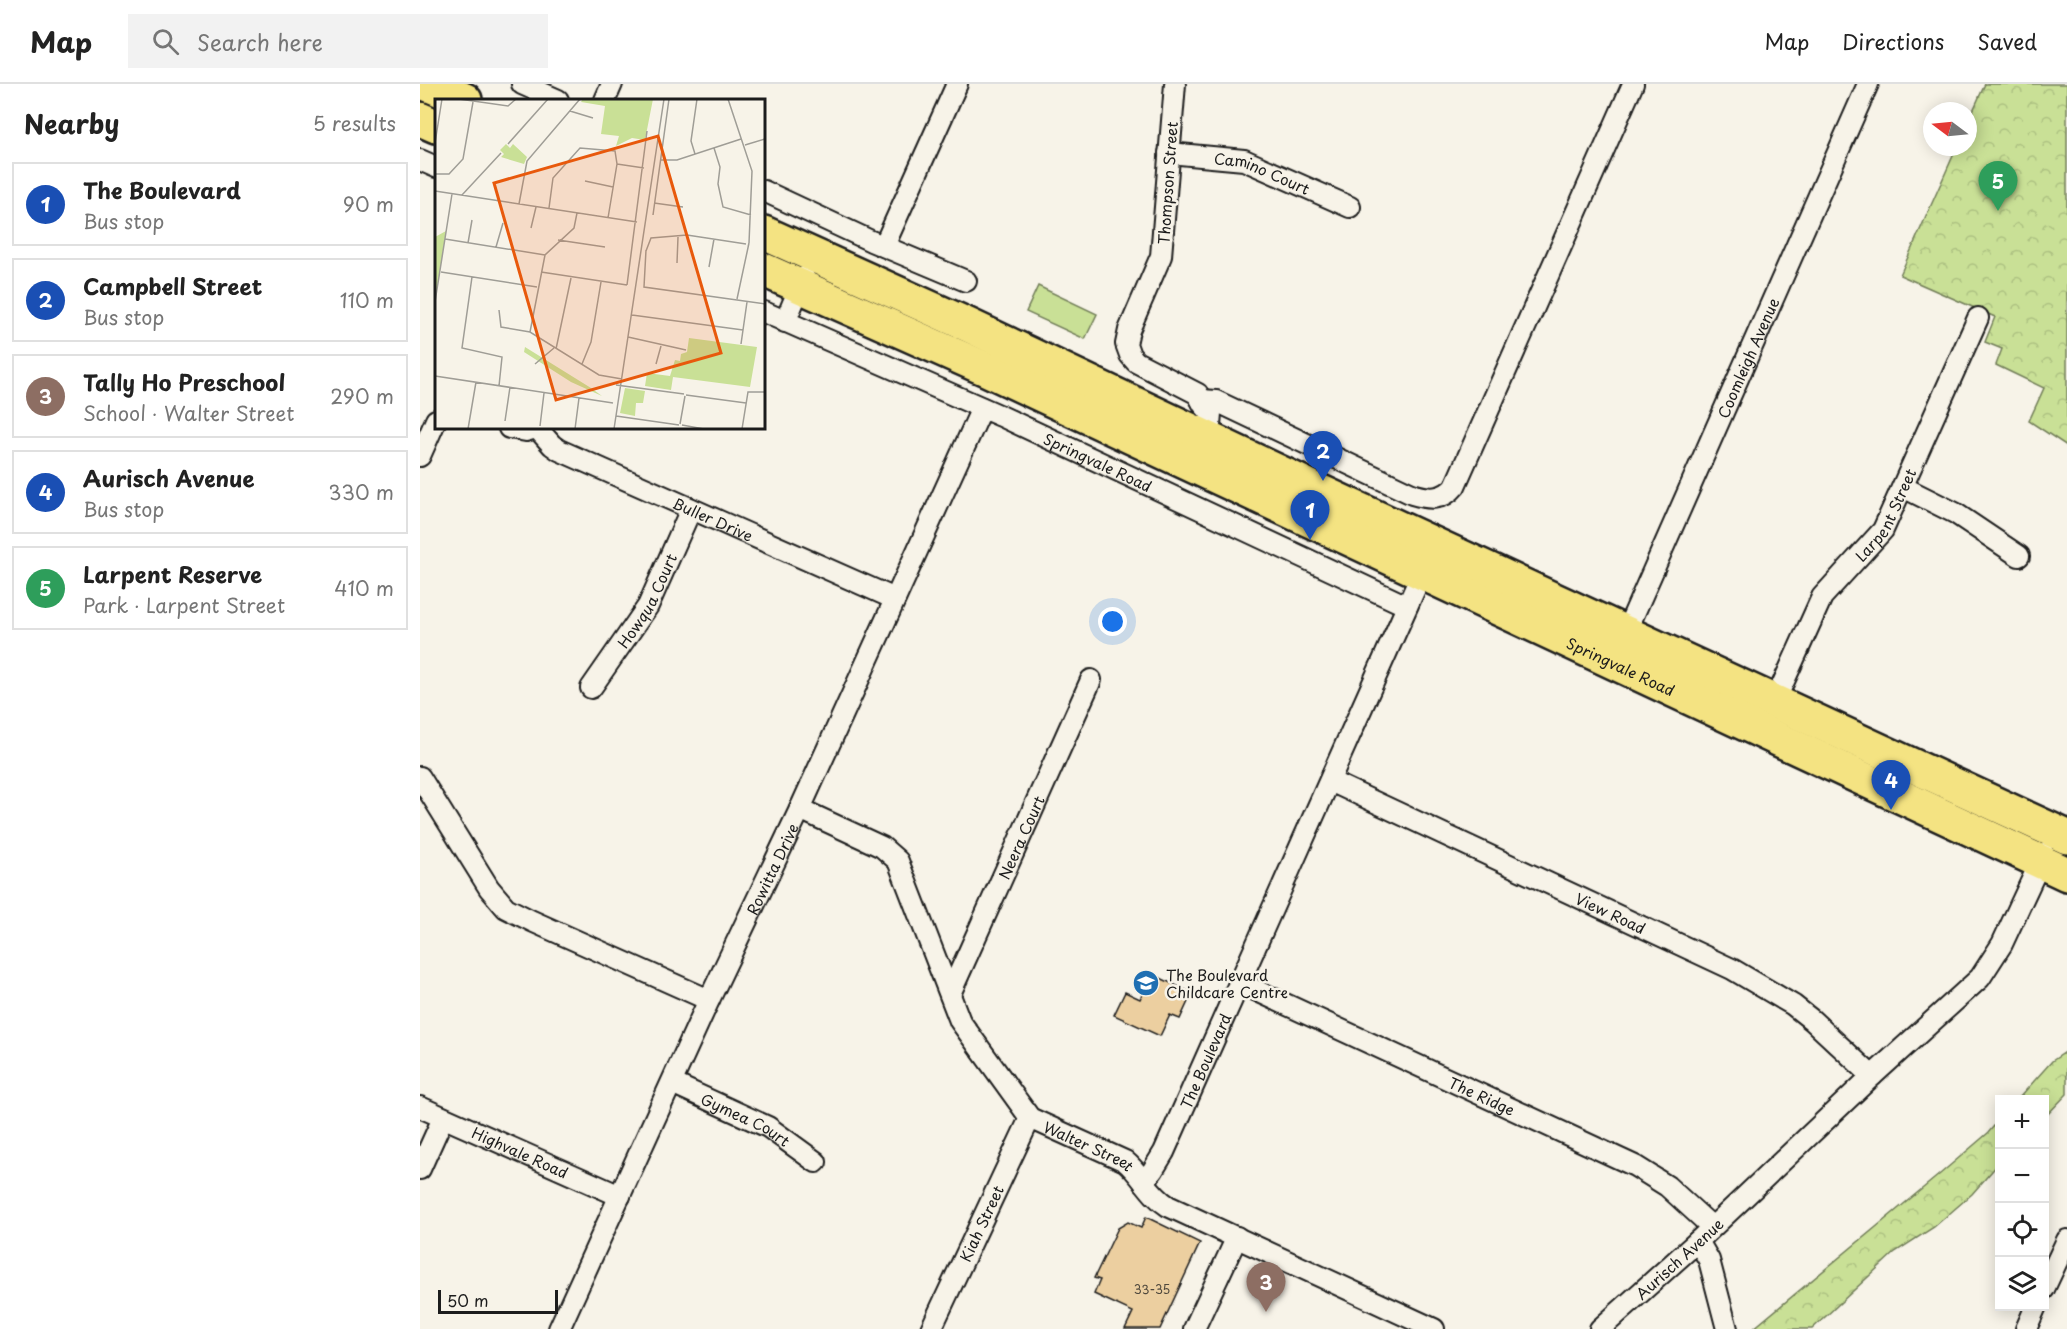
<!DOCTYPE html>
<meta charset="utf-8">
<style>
:root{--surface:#fff;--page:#f2f2f2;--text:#222;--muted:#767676;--line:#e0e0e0;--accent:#1f6fb2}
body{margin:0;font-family:"Playpen Sans",sans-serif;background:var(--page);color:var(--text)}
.controls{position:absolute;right:18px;bottom:18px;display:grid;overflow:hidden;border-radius:0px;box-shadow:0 3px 15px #0003}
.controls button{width:54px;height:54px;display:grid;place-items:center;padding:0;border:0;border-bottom:2px solid var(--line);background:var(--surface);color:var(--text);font:30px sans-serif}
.compass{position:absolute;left:1503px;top:18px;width:54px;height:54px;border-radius:50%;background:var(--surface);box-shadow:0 3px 15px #0003;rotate:286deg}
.scale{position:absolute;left:18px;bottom:15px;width:120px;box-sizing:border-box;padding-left:6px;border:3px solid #1c1c1c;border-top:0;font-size:16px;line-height:21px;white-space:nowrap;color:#1c1c1c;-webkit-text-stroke:4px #f7f3e8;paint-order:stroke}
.you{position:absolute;left:693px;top:538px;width:21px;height:21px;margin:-15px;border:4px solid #fff;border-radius:50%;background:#1a73e8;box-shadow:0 0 0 9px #1a73e833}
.badge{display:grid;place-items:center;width:39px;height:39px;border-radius:50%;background:var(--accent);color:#fff;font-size:20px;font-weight:700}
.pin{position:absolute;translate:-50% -50px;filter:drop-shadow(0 2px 3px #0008)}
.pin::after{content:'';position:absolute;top:32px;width:21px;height:18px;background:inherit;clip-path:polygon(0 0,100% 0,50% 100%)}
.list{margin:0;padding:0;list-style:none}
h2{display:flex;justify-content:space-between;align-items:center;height:78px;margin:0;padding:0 24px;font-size:26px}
h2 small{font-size:20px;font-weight:400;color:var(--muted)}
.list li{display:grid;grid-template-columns:39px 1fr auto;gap:18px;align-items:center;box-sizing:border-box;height:84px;margin:0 12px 12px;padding:0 12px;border:2px solid var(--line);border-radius:0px}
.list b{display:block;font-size:22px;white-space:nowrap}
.list p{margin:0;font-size:20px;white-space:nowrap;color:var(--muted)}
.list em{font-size:20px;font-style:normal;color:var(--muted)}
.icon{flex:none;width:33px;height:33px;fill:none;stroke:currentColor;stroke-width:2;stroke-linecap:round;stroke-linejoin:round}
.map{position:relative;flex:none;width:1647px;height:1245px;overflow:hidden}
header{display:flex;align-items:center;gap:36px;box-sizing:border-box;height:84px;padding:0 30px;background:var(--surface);border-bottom:2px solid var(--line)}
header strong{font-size:28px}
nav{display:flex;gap:33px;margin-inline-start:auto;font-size:21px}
.search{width:420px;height:54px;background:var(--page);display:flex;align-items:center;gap:15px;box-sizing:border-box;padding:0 21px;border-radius:0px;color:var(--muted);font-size:22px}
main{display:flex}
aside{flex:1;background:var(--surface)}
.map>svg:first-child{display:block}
.park{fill:url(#park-crowns);stroke:#727e59;stroke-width:1.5}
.pitch{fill:#c9e096;stroke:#727e59;stroke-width:1.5}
.building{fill:#eccfa0;stroke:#1c1c1c;stroke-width:1.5}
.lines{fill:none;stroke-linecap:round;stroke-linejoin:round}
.street-casing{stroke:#1c1c1c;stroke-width:24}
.highway-casing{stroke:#1c1c1c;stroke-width:38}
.street{stroke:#f7f3e8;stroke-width:20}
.highway{stroke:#f4e382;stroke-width:33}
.labels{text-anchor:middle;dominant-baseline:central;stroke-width:5;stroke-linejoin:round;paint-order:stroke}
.number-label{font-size:12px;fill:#50493d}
.street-label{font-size:15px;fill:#1c1c1c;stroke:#f7f3e8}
.poi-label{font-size:15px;fill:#1c1c1c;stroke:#f7f3e8;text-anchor:start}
.inset-road{fill:none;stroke:#9f9d96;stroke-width:1.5}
.view{fill:#e8590c;fill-opacity:0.15;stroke:#e8590c;stroke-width:3}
.inset-edge{fill:none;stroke:#1c1c1c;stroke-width:3}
</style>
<header>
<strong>Map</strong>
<div class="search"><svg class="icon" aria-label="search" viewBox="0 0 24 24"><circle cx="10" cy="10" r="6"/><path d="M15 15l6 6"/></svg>Search here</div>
<nav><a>Map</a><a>Directions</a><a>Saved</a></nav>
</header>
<main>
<aside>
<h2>Nearby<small>5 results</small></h2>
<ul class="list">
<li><span class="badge" style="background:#1a4fb4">1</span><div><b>The Boulevard</b><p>Bus stop</p></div><em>90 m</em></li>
<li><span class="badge" style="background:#1a4fb4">2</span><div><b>Campbell Street</b><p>Bus stop</p></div><em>110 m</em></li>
<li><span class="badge" style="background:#8d6e63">3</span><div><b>Tally Ho Preschool</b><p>School · Walter Street</p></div><em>290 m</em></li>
<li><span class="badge" style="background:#1a4fb4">4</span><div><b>Aurisch Avenue</b><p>Bus stop</p></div><em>330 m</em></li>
<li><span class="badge" style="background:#2e9e5b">5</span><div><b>Larpent Reserve</b><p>Park · Larpent Street</p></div><em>410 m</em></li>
</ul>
</aside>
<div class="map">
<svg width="1647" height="1245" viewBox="0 0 1647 1245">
<defs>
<pattern id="park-crowns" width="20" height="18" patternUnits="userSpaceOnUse" patternTransform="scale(1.5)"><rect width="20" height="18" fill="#c9e096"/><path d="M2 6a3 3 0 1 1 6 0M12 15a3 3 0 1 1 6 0" fill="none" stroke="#acc081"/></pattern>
</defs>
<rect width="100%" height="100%" fill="#f7f3e8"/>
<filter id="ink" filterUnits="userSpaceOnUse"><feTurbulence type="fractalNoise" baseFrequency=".0167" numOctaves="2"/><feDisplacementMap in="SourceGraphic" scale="12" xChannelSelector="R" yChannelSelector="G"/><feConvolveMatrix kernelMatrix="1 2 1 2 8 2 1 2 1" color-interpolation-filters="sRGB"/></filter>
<g filter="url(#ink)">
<path class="park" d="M1565,0H1647V362L1609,337L1624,304L1576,281L1582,265L1565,258L1575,233L1480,191L1537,63H1548V38Z
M1647,967V1010L1625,1033L1624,1016L1598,1015L1632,977Z
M1579,1036V1079L1552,1110L1514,1143L1475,1168L1392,1245H1333L1520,1090L1568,1049Z"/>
<path class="pitch" d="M618,202L677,230L665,255L606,228Z"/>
<path class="building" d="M732,890L772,909L760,935L750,931L740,952L694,931L705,908L720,915Z
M726,1133L780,1159L740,1245H705L713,1228L674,1210L680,1196L674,1194L698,1144L708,1138L721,1144Z"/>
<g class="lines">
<defs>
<g id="street">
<path d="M102,0L138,16"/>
<path d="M755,0L741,172L709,246L706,260L710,271L716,278L778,310L783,320L791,329L789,354"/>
<path d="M185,16L192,0"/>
<path id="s1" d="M749,69L824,76L930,123"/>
<path d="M0,76L16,83"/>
<path d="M344,107L451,157L546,197"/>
<path d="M464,162L537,0"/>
<path id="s2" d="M344,228L581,332L987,522"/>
<path d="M365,238L384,193"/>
<path d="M781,316L796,317L992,410C1008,415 1023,417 1035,402L1213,0"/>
<path d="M89,344L106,347L116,344"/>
<path id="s3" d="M117,344L132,361L139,366L475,515"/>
<path d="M0,372L16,336"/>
<path d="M1483,403L1535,429L1599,472"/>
<path id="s4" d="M1206,548L1448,0"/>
<path id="s5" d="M171,604L228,522L271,425"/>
<path id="s6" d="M1355,617L1402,513L1463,446L1558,234"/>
<path d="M0,693L69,804L86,824L112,837L289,916"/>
<path id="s7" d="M910,697L1312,885L1373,921L1392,936L1452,992"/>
<path id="s8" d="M380,725L462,763L478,777L540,937L610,1034L705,1077C722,1091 729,1110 748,1122L1014,1245"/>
<path id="s9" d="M820,899L1215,1082L1247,1102L1292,1143"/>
<path id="s10" d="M530,910L671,596"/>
<path id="s11" d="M252,999L348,1043L396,1078"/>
<path id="s12" d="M0,1023L200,1112"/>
<path d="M0,1085L23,1034"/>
<path id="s13" d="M724,1098L733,1086L744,1068L1002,489"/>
<path d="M1278,1157L1289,1176L1307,1245"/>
<path d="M1624,1205L1647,1156"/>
<path id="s14" d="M139,1245L289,916L380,725L562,324"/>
<path id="s15" d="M511,1245L610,1034"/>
<path d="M774,1245L817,1153"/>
<path id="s16" d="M1180,1245L1278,1157L1452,992L1560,894L1582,860L1624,770"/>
<path d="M1606,1245L1616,1222"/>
</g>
<g id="highway">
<path d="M7,0L45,16"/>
<path d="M0,35L16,42"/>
<path d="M344,149L548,241L899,407L1647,753"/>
<path id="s17" d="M344,186L566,285L1647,790"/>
</g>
</defs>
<use href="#street" class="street-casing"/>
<use href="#highway" class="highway-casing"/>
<use href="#street" class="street"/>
<use href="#highway" class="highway"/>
</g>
</g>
<defs>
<symbol id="school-disc" viewBox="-11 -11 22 22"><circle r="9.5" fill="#1f6fb2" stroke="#f7f3e8"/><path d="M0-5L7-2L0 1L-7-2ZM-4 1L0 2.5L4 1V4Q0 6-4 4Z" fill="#fff"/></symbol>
</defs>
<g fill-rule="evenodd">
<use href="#school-disc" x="711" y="884" width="30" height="30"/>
</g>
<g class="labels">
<g class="number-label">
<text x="732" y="1205">33-35</text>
</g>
<g class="street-label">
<text stroke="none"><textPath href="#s1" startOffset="96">Camino Court</textPath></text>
<text transform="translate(747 99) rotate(-86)">Thompson Street</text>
<text stroke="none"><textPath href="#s4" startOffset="300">Coomleigh Avenue</textPath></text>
<text stroke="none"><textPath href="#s2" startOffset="366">Springvale Road</textPath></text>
<text stroke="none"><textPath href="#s6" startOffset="219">Larpent Street</textPath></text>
<text stroke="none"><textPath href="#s3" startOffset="200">Buller Drive</textPath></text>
<text stroke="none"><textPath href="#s5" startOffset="104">Howqua Court</textPath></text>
<text stroke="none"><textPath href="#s17" startOffset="944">Springvale Road</textPath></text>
<text stroke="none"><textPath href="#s10" startOffset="172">Neera Court</textPath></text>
<text stroke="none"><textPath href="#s14" startOffset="507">Rowitta Drive</textPath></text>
<text stroke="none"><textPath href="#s7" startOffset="310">View Road</textPath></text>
<text stroke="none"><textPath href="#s13" startOffset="136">The Boulevard</textPath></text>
<text stroke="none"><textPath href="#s9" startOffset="267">The Ridge</textPath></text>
<text stroke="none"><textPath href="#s11" startOffset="82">Gymea Court</textPath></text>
<text stroke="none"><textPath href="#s8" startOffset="468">Walter Street</textPath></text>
<text stroke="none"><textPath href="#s12" startOffset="110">Highvale Road</textPath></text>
<text stroke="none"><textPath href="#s15" startOffset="117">Kiah Street</textPath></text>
<text stroke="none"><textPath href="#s16" startOffset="106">Aurisch Avenue</textPath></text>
</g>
<g class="poi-label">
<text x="746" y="890">The Boulevard<tspan x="746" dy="17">Childcare Centre</tspan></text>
</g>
</g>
<g transform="translate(15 15)">
<rect width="330" height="330" fill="#f7f3e8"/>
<path d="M148,0H218L210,41L197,39L181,47L184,37L166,35L170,7L146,3ZM71,45L75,49L78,45L92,58L89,65L66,58L69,55L65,51ZM11,132L0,203V138ZM254,239L322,248L315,288L238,278L236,291L210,287L212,274L235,277L240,261L245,262L246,255L252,253ZM90,248L156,289L167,297L136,283L89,253ZM190,289L210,292L208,304H201L200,317L185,314Z" fill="#c9e096"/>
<path class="inset-road" d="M24,0L73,7L81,0M293,0L317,72L314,144M135,12L158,19M0,44L7,0M73,45L113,0M310,46L330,40M279,49L285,68L283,85L288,108L316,116M260,55L256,42L262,0M226,61H242L306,40M182,65L209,69M0,75H14L28,60L38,3M150,82L178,88M0,92L202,123M27,96L66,54M219,104L248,108M84,105L92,62L145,0M114,109L118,79L145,49L180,52L182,65L173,119M218,116L234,0M96,129L101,108M10,140L110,156M123,141L170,148M33,144L37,121M61,148L68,124M211,151L209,188L330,205M211,152L216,139L252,136L311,145M242,164L243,138M274,168L279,140M6,173L102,188M106,173L192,186M37,178L27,249L67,258L64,287M192,186L212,32M302,200L314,144L313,148M0,203L17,95M64,211L66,228L95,233L164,276L187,280M197,216L308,231M95,233L110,156L139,129L142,114M193,238L251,251M306,245L312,203M121,250L136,179M100,265L119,249M147,265L156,243L166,183M221,265L226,247M0,277L178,304M181,286L249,295M251,296L311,304M181,317L244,326M70,322L75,288M245,325L250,297M247,326L269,330M105,327L109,294M33,330L41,283M140,330L144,299M179,330L229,0M307,330L313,293H330"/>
<path class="view" d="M223,37L286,254L121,301L59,84Z"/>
<rect width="330" height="330" class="inset-edge"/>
</g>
</svg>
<div class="controls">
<button>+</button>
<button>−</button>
<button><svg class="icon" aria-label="locate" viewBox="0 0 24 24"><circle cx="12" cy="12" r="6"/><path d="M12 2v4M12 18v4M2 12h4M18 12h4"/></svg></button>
<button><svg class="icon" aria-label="layers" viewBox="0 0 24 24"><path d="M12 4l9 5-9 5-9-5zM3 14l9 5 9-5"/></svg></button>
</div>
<svg class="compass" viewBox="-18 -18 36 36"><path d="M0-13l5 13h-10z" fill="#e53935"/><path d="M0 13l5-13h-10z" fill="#767676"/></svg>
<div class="scale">50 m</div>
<div class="you"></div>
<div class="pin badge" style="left:890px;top:456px;background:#1a4fb4">1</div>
<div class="pin badge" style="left:903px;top:397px;background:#1a4fb4">2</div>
<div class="pin badge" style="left:846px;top:1228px;background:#8d6e63">3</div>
<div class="pin badge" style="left:1471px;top:726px;background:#1a4fb4">4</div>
<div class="pin badge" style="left:1578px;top:127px;background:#2e9e5b">5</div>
</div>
</main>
